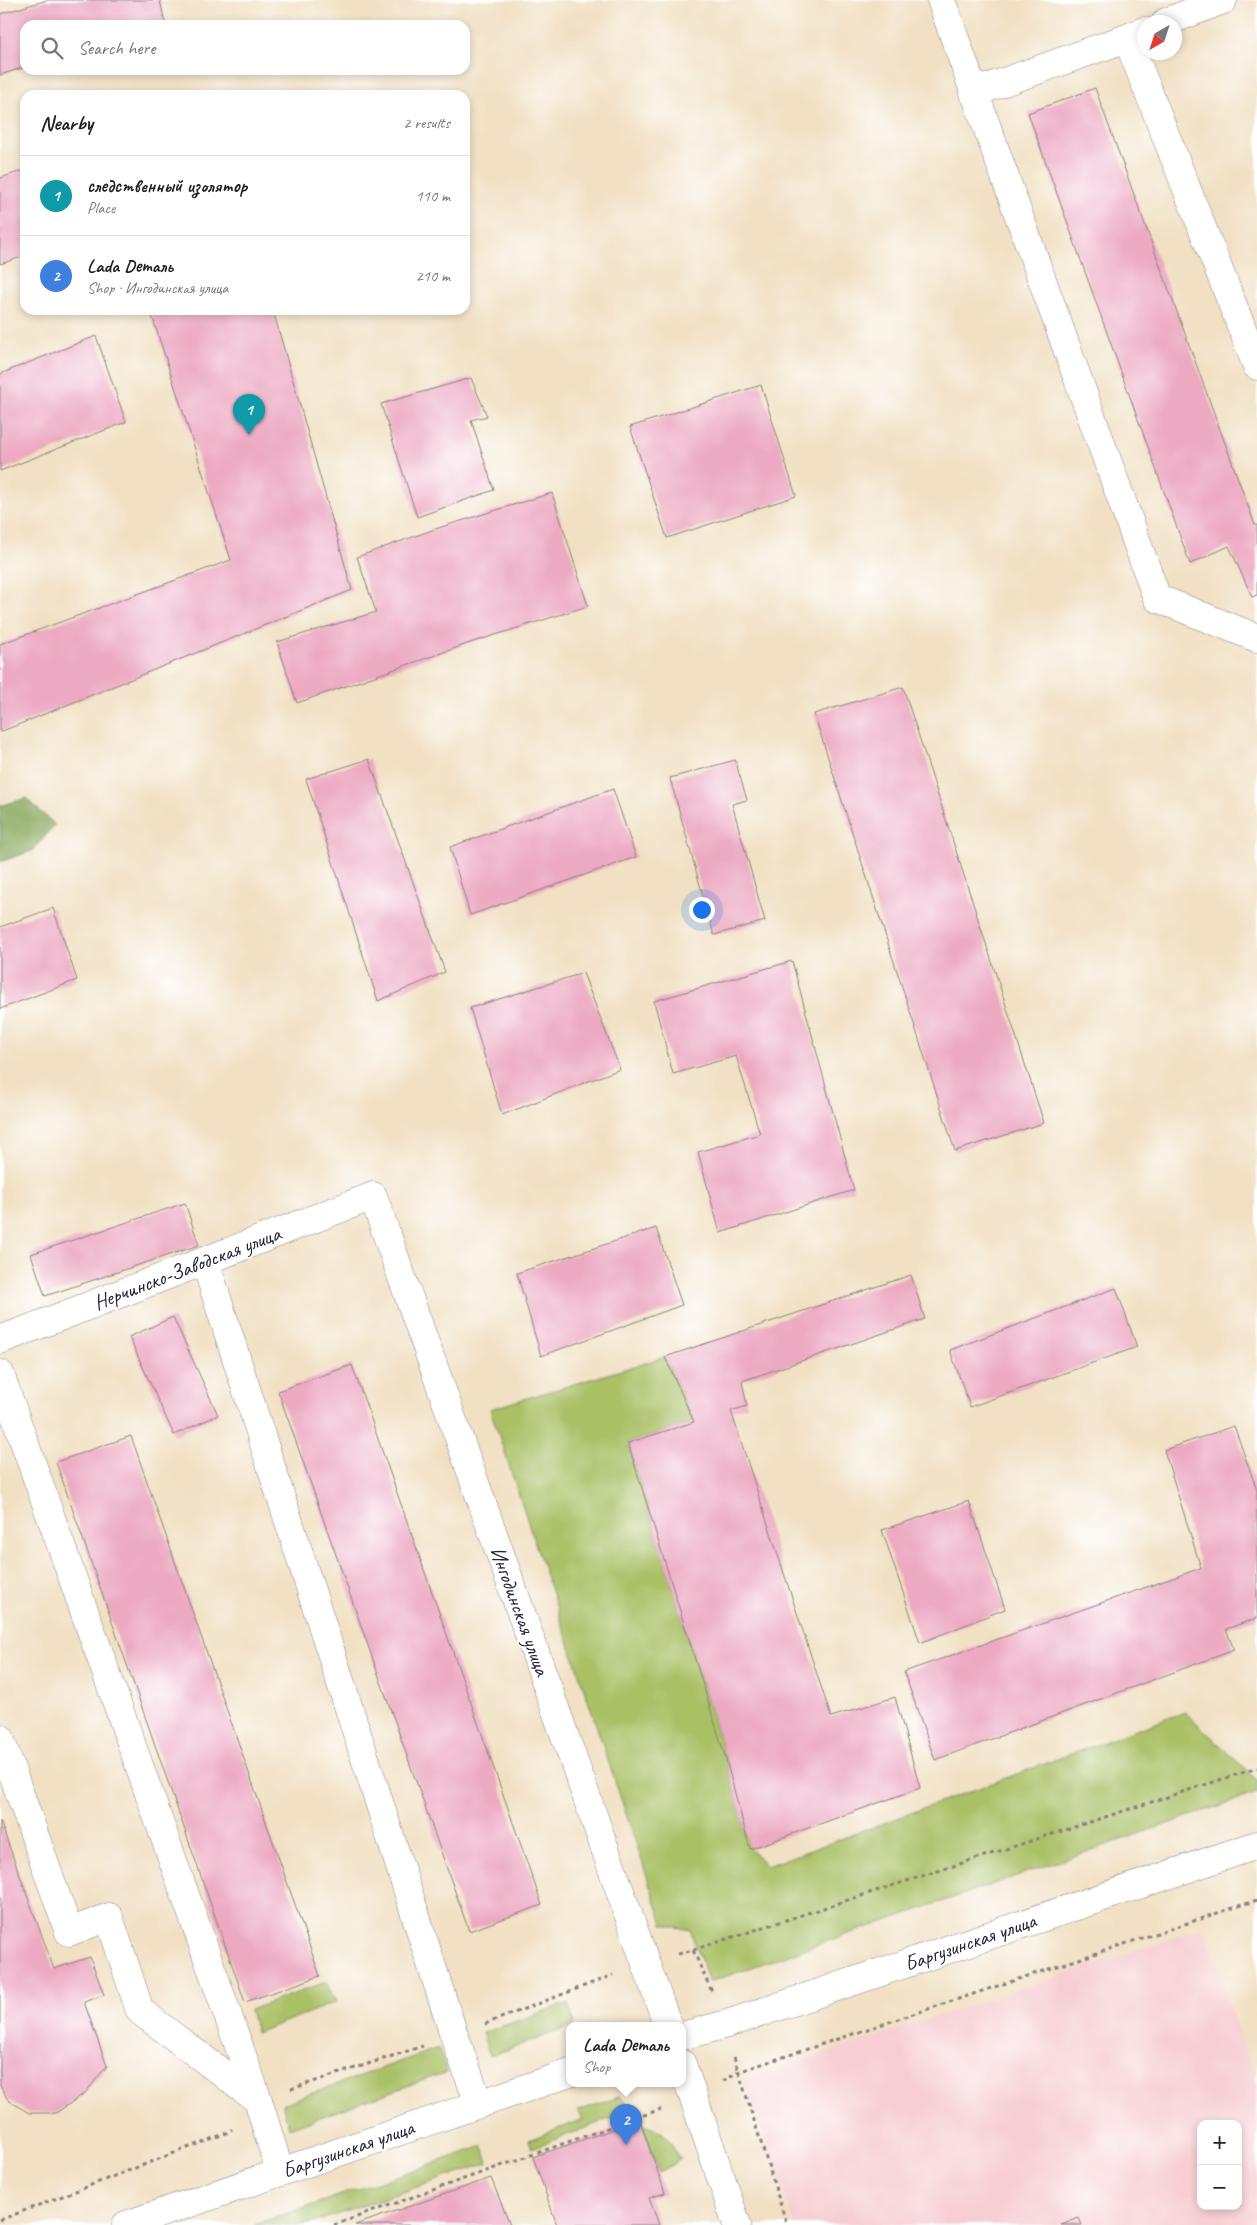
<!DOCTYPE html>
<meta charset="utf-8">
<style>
:root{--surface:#fff;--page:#f6f6f6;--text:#222;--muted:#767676;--line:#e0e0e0;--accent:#111827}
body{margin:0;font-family:Caveat,sans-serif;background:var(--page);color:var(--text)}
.controls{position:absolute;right:15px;bottom:15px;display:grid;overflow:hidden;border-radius:10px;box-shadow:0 2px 8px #0003}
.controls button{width:45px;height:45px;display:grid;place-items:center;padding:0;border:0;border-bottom:1px solid var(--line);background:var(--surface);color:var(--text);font:25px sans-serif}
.compass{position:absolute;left:1137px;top:15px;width:45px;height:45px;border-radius:50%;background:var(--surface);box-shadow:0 2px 8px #0003;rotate:219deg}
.you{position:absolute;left:701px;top:909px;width:18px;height:18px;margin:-12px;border:4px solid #fff;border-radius:50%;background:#1a73e8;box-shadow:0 0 0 8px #1a73e833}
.badge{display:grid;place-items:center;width:32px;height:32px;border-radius:50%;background:var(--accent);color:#fff;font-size:16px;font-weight:700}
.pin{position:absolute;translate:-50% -41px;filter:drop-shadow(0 1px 2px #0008)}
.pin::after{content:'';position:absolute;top:26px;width:18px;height:15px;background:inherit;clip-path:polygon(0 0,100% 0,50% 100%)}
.popup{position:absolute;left:566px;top:2022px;width:120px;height:65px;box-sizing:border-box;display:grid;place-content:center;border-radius:10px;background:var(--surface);filter:drop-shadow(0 1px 4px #0005);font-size:16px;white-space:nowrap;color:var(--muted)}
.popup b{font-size:19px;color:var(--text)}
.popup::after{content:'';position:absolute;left:50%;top:100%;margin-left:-10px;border:10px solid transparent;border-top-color:var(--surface)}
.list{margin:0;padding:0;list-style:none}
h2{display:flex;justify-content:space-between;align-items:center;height:65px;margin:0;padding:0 20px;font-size:21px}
h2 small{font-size:16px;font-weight:400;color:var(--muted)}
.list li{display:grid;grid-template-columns:32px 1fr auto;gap:15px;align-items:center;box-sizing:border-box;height:80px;padding:0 20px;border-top:1px solid var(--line)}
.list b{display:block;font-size:19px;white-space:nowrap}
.list p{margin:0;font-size:16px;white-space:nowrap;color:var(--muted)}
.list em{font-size:16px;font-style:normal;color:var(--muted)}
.icon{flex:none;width:28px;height:28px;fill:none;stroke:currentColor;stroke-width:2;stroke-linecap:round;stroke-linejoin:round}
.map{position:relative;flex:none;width:1257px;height:2225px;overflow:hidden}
.search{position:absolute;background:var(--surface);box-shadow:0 2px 8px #0003;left:20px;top:20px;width:450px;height:55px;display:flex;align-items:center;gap:12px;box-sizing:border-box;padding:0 18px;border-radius:15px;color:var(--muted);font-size:19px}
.panel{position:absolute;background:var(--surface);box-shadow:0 2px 8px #0003;left:20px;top:90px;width:450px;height:225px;border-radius:15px}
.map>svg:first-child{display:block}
.built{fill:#f7cfd3;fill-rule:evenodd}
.green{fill:#a9c065;stroke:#667150}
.forest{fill:#86a65a;stroke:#54644a}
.building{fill:#eca9c2}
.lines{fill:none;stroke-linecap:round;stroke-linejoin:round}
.minor-casing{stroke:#8a817f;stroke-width:29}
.major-casing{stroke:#8a817f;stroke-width:29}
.path{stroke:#8a817f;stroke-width:3;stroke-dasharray:4 4;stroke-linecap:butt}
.minor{stroke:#fff;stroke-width:28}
.major{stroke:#fff;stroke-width:28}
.labels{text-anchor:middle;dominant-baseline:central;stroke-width:4.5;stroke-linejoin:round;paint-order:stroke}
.street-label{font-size:21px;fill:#22223b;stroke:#fff}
</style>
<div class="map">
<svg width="1257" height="2225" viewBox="0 0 1257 2225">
<rect width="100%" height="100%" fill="#fff"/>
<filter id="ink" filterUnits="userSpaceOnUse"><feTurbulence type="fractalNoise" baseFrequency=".02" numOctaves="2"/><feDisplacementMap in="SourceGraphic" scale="10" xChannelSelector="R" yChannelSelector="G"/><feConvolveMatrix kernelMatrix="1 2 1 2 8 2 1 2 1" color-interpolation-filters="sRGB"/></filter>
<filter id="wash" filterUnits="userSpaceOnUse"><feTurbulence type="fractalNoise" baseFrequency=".0096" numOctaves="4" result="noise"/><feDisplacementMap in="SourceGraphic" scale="20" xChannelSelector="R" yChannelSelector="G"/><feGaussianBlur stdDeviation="1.12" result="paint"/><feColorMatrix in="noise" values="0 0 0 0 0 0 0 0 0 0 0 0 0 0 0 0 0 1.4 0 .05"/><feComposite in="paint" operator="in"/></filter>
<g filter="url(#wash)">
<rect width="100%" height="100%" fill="#f1e0c3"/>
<path class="built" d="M1204,1928L1257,2085V2225H795L744,2080ZM1201,2124H1238V2206H1201Z"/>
<path class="green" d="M665,1357L694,1422L628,1443L725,1756L750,1848L767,1866L1185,1712L1257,1780V1793L709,1982L690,1930L663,1924L490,1409Z
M326,1982L336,2002L256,2033L250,2010Z
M568,2003L575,2025L490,2056L482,2033Z
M438,2048L447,2072L289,2128L282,2104Z
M619,2097L636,2109L532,2148L529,2140L583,2119L578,2111Z
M643,2125L663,2132L681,2159L659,2173Z
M483,2146L488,2163L306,2225H254Z"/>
<path class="forest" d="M26,798L55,825L32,851L0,862V806Z"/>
<g id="blocks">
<path class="building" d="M47,0H160L165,23L159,25H25V67L0,75V14Z
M1095,88L1255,525H1257V595L1252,597L1229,546L1190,564L1028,113Z
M25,170V256L0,264V178Z
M150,310H273L352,590L0,732V644L231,560Z
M96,336L126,422L0,471V374Z
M471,378L487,416L471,420L494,490L417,517L381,404Z
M761,385L796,496L667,538L630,427Z
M552,493L588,606L473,642L297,703L277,642L376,612L357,557L435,529Z
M903,687L1044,1123L955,1151L814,714Z
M369,759L445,972L378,1001L306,779Z
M735,760L747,800L732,804L765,921L714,935L670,778Z
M613,789L636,857L470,915L450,847Z
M53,908L77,980L0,1009V927Z
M792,961L854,1190L720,1233L698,1152L760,1134L736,1056L673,1074L654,1001Z
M583,973L620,1069L502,1115L470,1008Z
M185,1203L199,1245L45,1296L31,1254Z
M656,1228L682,1305L541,1356L517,1273Z
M911,1275L925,1319L742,1381L747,1406L731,1411L831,1717L895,1697L920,1788L750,1849L725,1756L628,1443L694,1422L665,1357Z
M1116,1288L1137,1347L970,1407L950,1350Z
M173,1317L218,1415L174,1435L129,1337Z
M352,1365L542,1905L469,1931L278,1391Z
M1234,1426L1257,1490V1618L1226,1629L1234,1650L935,1760L904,1672L1201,1568L1164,1450Z
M131,1436L320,1976L245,2002L56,1462Z
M969,1501L1005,1609L920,1643L882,1530Z
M0,1821L54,1969L90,1957L104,1995L84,2002L107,2066L85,2093L56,2113H29L8,2100L0,2086Z
M640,2120L665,2193L649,2198L659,2225H557L533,2157Z
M491,2178L510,2225H355Z
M1079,2218L1082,2225H1061Z"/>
</g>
</g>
<g filter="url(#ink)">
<use href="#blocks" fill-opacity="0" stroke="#8a817f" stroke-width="1"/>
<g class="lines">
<defs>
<path id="minor" d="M941,0L1157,598L1257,638
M1166,22L1223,0
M1144,31L1127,38L1257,366
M973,93L1127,38
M205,1261L454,2035L479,2104
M0,1340L373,1196L668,2026
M0,1374L258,2100L280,2172
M0,1738L69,1932L109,1917L140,2011L258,2100
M682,2064L737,2225"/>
<path id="major" d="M682,2036L727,2024L1257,1845
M126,2225L570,2073"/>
</defs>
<use href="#minor" class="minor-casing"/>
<use href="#major" class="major-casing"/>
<path class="path" d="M693,1950L1257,1768
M678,1954L693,1950L712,1992
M485,2024L613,1975
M734,2057L787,2225
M723,2081L738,2072L1257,1900
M291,2089L423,2046
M0,2220L229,2132L232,2129
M334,2225L661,2109"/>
<use href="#minor" class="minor"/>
<use href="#major" class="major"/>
</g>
</g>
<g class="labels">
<g class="street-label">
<text transform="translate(187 1268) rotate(-21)">Нерчинско-Заводская улица</text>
<text transform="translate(520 1611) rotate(70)">Ингодинская улица</text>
<text transform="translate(970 1942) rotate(-19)">Баргузинская улица</text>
<text transform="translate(348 2149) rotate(-19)">Баргузинская улица</text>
</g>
</g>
</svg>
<div class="controls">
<button>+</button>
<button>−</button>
</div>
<svg class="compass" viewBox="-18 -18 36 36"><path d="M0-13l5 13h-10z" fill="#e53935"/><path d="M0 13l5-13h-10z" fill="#767676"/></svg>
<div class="you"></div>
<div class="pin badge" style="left:249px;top:435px;background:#0f9aa8">1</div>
<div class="pin badge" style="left:626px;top:2145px;background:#3f7fe0">2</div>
<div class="popup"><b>Lada Dеталь</b>Shop</div>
<div class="search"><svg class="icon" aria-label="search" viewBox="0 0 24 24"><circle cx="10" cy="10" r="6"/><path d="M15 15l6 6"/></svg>Search here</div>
<section class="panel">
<h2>Nearby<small>2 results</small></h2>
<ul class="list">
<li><span class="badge" style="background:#0f9aa8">1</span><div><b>следственный изолятор</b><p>Place</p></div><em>110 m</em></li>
<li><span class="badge" style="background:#3f7fe0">2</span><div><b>Lada Dеталь</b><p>Shop · Ингодинская улица</p></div><em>210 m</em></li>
</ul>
</section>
</div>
